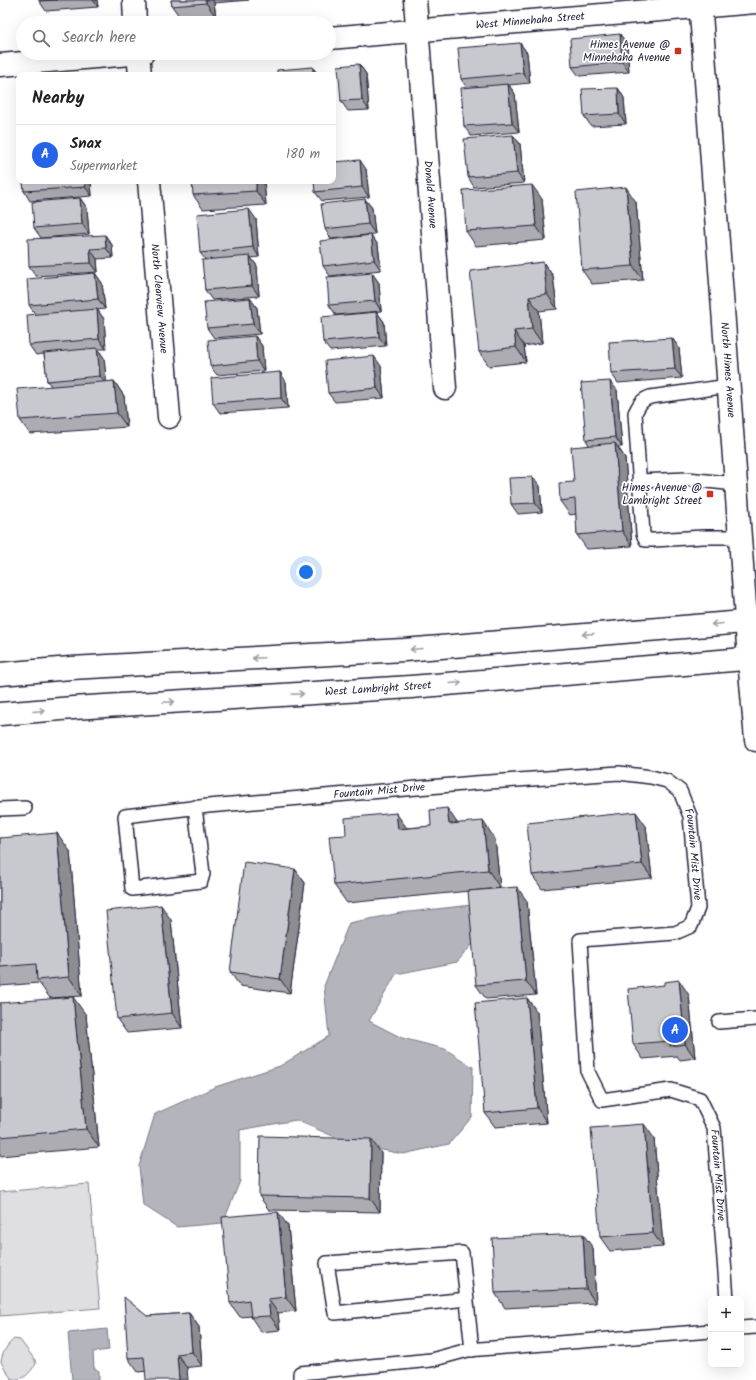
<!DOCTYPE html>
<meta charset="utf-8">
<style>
:root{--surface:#fff;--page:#f2f2f2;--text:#202124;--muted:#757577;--line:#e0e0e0;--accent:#2563eb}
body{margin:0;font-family:Kalam,sans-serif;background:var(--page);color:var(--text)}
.controls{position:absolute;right:12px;bottom:12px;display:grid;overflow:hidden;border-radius:8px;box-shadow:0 4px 16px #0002}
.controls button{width:36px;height:36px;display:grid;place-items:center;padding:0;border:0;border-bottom:1px solid var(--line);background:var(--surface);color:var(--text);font:20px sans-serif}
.you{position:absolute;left:306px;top:572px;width:14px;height:14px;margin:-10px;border:3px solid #fff;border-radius:50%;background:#1a73e8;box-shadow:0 0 0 6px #1a73e833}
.badge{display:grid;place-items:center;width:26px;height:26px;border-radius:50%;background:var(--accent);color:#fff;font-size:13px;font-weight:700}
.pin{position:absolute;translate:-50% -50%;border:2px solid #fff;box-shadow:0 1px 4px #0006}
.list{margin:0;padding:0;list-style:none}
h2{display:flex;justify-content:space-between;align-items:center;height:52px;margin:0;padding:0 16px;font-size:17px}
h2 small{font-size:13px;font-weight:400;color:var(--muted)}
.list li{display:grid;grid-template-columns:26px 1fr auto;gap:12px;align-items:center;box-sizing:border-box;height:60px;padding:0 16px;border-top:1px solid var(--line)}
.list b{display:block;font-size:15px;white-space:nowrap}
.list p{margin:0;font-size:13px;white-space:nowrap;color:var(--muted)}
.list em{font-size:13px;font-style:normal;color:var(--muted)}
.icon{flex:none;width:22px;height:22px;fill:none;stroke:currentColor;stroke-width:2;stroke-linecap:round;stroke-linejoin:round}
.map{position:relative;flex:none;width:756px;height:1380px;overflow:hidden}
.search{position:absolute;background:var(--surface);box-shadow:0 4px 16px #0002;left:16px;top:16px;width:320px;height:44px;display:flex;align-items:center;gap:10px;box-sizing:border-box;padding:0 14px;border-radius:22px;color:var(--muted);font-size:15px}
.panel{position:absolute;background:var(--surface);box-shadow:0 4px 16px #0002;left:16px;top:72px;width:320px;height:112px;border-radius:8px}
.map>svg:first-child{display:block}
.green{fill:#dfdfe2;stroke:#80808e}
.water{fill:#b4b4bc;stroke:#7a7a88}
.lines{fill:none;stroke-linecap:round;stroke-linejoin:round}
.lane-casing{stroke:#22223b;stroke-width:16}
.street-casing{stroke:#22223b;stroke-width:25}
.secondary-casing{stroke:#22223b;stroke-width:25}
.lane{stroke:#fff;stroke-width:13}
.street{stroke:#fff;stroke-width:22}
.secondary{stroke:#fff;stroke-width:22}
.wall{fill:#acacb2;stroke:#22223b}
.shaded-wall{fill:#8c8c91;stroke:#22223b}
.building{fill:#c8c8cf;stroke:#22223b}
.oneway{stroke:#9c9ca7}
.poi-dot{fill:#c8321e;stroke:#fff;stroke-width:1.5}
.labels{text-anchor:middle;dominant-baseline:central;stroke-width:3.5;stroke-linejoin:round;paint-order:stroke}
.street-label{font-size:11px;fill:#22223b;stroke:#fff}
.poi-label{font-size:11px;fill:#22223b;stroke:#fff;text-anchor:end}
</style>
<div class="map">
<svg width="756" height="1380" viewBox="0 0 756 1380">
<rect width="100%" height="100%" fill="#fff"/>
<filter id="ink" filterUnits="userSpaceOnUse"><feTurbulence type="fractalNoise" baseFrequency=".025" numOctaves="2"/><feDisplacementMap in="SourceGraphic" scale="8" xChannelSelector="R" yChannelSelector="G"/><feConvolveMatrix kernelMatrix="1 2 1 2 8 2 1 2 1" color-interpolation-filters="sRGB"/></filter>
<g filter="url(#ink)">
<path class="green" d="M89,1184L100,1308L0,1316V1192Z
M14,1339L20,1340L35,1360L36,1364C28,1374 26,1380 12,1379C8,1375 4,1367 1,1362C2,1353 7,1345 14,1339Z"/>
<path class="water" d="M472,905L476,940L457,962L396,974L369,1021L402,1038L445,1049L473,1067L472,1117L449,1144L403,1154L351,1144L296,1120L240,1130V1181L223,1223L177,1227L143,1205L139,1166L155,1114L215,1087L280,1066L329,1036L324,986L349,923L400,913Z
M107,1329L109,1350L93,1352L94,1368L99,1371V1380H72L68,1333Z"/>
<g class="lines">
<defs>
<g id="lane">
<path d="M729,386L650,397C641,400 639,405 635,413L643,534L646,540H654L703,537H740"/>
<path d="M639,481L687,479L736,484"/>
<path id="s1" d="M195,807L203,874L201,881L132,889L125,816L208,806L475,783L619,773L651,777L667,781L680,791L690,816L698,908L691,926L675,933L580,940L588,1072L602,1100L671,1090L700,1099L714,1128L727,1299"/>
<path d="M0,809L25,808"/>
<path d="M719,1022L756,1019"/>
<path d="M467,1299L335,1313L327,1263L462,1253L472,1350"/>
<path d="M741,1328L756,1327"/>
<path d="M300,1380V1373L431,1360L468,1350L711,1331"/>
</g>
<g id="street">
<path d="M134,0L135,23"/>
<path id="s2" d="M415,0L445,388"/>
<path id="s3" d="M329,38L756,2"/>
<path d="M138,53L140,75"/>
<path d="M0,65L143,53"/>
<path id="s4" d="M149,181L169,417"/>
</g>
<g id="secondary">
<path id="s5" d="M700,0L749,659L756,740"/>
<path d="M0,674L71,668L404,650L756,621"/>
<path id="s6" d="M0,714L73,708L411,687L756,658"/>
</g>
</defs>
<use href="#lane" class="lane-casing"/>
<use href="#street" class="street-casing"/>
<use href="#secondary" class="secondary-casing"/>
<use href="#lane" class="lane"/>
<use href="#street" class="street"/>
<use href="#secondary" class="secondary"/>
</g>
<path class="wall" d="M39,0H97L98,7L46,11L39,1Z
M171,0H249L214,3L216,17L182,20L172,6Z
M520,43L527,53L530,83L509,85L515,94L519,132L471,136L464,126L467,88L461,79Z
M627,44L629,72L579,76L572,67Z
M359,64L366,74L369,110L348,111L341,101Z
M618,88L624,98L626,124L591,126L584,116Z
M513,135L520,144L524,183L474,187L468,177Z
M366,169L369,197L322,201L315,192Z
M23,181H106L91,182L92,196L30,201L24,191Z
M264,181L266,205L203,209L193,195Z
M80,198L87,208L89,234L41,238L34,228Z
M365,199L372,208L375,234L331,239L325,229Z
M542,199L546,240L476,246L466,231Z
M636,202L643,280L592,284L582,270Z
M256,219L259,257L251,258L257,266L259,296L212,300L205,290V259L200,253Z
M105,235L112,245L113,258L97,259L98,272L36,276L29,266Z
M371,235L378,245L381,270L330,276L323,266Z
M543,262L553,276L557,309L539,311L542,343L524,346L526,362L489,366L479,352Z
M95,273L102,283L105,309L97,310L104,319L106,349H98L104,358L106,382L114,381L124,396L127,427L30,434L20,420L51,386L47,381L44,354L36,355L29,345L35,314L29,305Z
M372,273L379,283L381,311L336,315L329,305Z
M250,298L257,308L260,334L214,338L207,328Z
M377,312L384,322L386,346L330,351L323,342Z
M255,336L262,346L264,371L217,375L210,366Z
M672,338L679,348L682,378L618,383L611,373Z
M381,366L384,398L335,402L328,393Z
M280,372L286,382L288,408L220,413L213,403Z
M617,390L622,447H618L625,458L632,546L587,549L577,535L576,514L570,515L560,501L574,482L589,445L586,440Z
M533,477L540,486L542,512L518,514L511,504Z
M396,813L406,828L458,824L495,839L500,888L347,903L334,885L346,835Z
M646,826L652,878L542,889L532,875Z
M0,838L70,851L82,996L50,998L39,983L0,986Z
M295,869L305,883L290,993L240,986L230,972Z
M527,901L536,995L486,999L476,985Z
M171,920L182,1028L127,1033L117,1019Z
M689,995L695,1058L680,1060L677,1056L643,1059L633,1044Z
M527,998L537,1012L547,1123L495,1127L485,1113Z
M0,1003L86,1015L99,1147L0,1156Z
M654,1138L663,1247L610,1251L600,1237Z
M381,1153L380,1212L269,1210L259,1196Z
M288,1226L296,1311L278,1313L280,1330L261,1332L251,1317V1316L240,1317L230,1303Z
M593,1248L596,1303L505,1308L495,1293Z
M189,1313L199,1327L202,1366L138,1372L128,1358L147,1316Z"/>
<path class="shaded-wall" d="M93,0H97L98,7Z
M206,0H213L214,3L216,17L206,3Z
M620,34L627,44L629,72L622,62Z
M520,43L527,53L530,83L523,73Z
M359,64L366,74L369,110L362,100Z
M313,67L318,75H313Z
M508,84L515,94L519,132L512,123Z
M618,88L624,98L626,124L619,114Z
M513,135L520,144L524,183L517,173Z
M360,160L366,169L369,197L362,187Z
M85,181H90L91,182L92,196L85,187Z
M256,181H264L266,205L256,191Z
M532,185L542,199L546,240L536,226Z
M626,187L636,202L643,280L633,266Z
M80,198L87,208L89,234L82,224Z
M365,199L372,208L375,234L368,224Z
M249,209L256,219L259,257L253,247Z
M105,235L112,245L113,258L106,248Z
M371,235L378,245L381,270L374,260Z
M90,249L97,259L98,272L91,263Z
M250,256L257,266L259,296L252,286Z
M543,262L553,276L557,309L547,294Z
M95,273L102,283L105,309L98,299Z
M372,273L379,283L381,311L375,301Z
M529,297L539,311L542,343L532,329Z
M250,298L257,308L260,334L253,324Z
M97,309L104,319L106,349L99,339Z
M377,312L384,322L386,346L379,337Z
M514,331L524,346L526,362L516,347Z
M255,336L262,346L264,371L257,361Z
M672,338L679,348L682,378L675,369Z
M97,348L104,358L107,386L100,376Z
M374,356L381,366L384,398L377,388Z
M280,372L286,382L288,408L281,398Z
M114,381L124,396L127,427L117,413Z
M610,381L617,390L622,447L615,437Z
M615,443L625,458L632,546L622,531Z
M533,477L540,486L542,512L535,503Z
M447,808L460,827L449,824Z
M636,812L646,826L652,878L642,864Z
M396,813L409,831L398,829Z
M483,821L495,839L500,888L488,870Z
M57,833L70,851L82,996L69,977Z
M295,869L305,883L290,993L280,979Z
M517,887L527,901L536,995L526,981Z
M161,905L171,920L182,1028L172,1013Z
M679,980L689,995L695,1058L685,1044Z
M73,997L86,1015L99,1147L86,1129Z
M527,998L537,1012L547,1123L537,1108Z
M644,1124L654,1138L663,1247L653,1233Z
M371,1139L381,1153L380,1212L370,1198Z
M278,1212L288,1226L296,1311L286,1297Z
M583,1234L593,1248L596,1303L586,1289Z
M268,1299L278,1313L280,1330L270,1316Z
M189,1313L199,1327L202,1366L192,1352Z
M177,1354L187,1368L188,1380H179Z"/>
<path class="building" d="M39,0H57L39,1Z
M171,0H206V3L172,6Z
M620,34L622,62L572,67L570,39Z
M520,43L523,73L461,79L458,48Z
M359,64L362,100L341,101L338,66Z
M313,67V75H277V70Z
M508,84L512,123L464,126L461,88Z
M618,88L619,114L584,116L582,89Z
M513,135L517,173L468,177L464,139Z
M360,160L362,187L315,192L314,181H333V162Z
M23,181H85V187L24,191Z
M192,181H256V191L193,195Z
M532,185L536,226L466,231L463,190Z
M626,187L633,266L582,270L576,192Z
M80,198L82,224L34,228L32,202Z
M365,199L368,224L325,229L321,204Z
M249,209L253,247L200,253L197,214Z
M105,235L106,248L90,249L91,263L29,266L28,239Z
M371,235L374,260L323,266L320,241Z
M250,256L252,286L205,290L202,260Z
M543,262L547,294L529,297L532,329L514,331L516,347L479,352L470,271Z
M95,273L98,299L29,305L27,279Z
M372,273L375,301L329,305L327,277Z
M250,298L253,324L207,328L204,302Z
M97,309L99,339L29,345L27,315Z
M377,312L379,337L323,342L321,317Z
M255,336L257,361L210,366L208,340Z
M672,338L675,369L611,373L609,342Z
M97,348L100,376L47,381L44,353Z
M374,356L377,388L328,393L325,361Z
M280,372L281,398L213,403L211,378Z
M114,381L117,413L20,420L17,389Z
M610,381L615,437L586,440L581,383Z
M615,443L622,531L577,535L575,499L560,501L559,483L574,482L571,447Z
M533,477L535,503L511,504L509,478Z
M447,808L449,824L483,821L488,870L334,885L329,836L346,835L345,818L396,813L398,829L431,826L430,810Z
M636,812L642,864L532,875L527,823Z
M57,833L69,977L37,980L36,964L0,967V838Z
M244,862L295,869L280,979L230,972Z
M517,887L526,981L476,985L468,891Z
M161,905L172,1013L117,1019L106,911Z
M679,980L685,1044L670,1046V1041L633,1044L628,989L664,985V982Z
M73,997L86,1129L0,1137V1003Z
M527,998L537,1108L485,1113L475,1003Z
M644,1124L653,1233L600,1237L591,1128Z
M260,1136L371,1139L370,1198L259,1196Z
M278,1212L286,1297L268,1299L270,1316L251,1317L249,1300L230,1303L222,1217Z
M583,1234L586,1289L495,1293L492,1238Z
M124,1297L147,1316L189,1313L192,1352L177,1354L179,1380H146L144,1357L128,1358Z"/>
<defs><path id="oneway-shaft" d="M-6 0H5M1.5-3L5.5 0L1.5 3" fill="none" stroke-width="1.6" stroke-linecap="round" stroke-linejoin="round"/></defs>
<g class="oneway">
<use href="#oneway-shaft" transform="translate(717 624) rotate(175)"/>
<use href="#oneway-shaft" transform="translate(588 634) rotate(175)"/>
<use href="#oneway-shaft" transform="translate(416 649) rotate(175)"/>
<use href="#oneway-shaft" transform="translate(258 658) rotate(177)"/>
<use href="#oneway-shaft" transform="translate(456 683) rotate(-5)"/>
<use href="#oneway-shaft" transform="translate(298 694) rotate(-3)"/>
<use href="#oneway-shaft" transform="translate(169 702) rotate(-3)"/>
<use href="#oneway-shaft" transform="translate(39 711) rotate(-5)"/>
</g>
</g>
<g class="poi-dot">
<rect x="674" y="47" width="8" height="8" rx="2"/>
<rect x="706" y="490" width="8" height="8" rx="2"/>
</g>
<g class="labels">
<g class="street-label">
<text stroke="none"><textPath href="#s3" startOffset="202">West Minnehaha Street</textPath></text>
<text stroke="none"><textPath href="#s2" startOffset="195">Donald Avenue</textPath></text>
<text stroke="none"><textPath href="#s4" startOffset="118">North Clearview Avenue</textPath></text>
<text stroke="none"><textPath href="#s5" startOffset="371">North Himes Avenue</textPath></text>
<text stroke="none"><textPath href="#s6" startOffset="379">West Lambright Street</textPath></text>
<text stroke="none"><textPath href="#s1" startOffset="473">Fountain Mist Drive</textPath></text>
<text stroke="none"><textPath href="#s1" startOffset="844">Fountain Mist Drive</textPath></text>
<text stroke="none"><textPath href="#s1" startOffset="1373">Fountain Mist Drive</textPath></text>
</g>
<g class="poi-label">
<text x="670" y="45">Himes Avenue @<tspan x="670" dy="13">Minnehaha Avenue</tspan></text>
<text x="702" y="488">Himes Avenue @<tspan x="702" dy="13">Lambright Street</tspan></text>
</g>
</g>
</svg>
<div class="controls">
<button>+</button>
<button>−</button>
</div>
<div class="you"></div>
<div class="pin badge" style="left:675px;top:1030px">A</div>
<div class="search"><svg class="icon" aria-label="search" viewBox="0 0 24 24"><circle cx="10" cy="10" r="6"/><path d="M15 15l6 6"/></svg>Search here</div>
<section class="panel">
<h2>Nearby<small></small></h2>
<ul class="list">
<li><span class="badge">A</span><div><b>Snax</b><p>Supermarket</p></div><em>180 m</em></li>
</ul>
</section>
</div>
